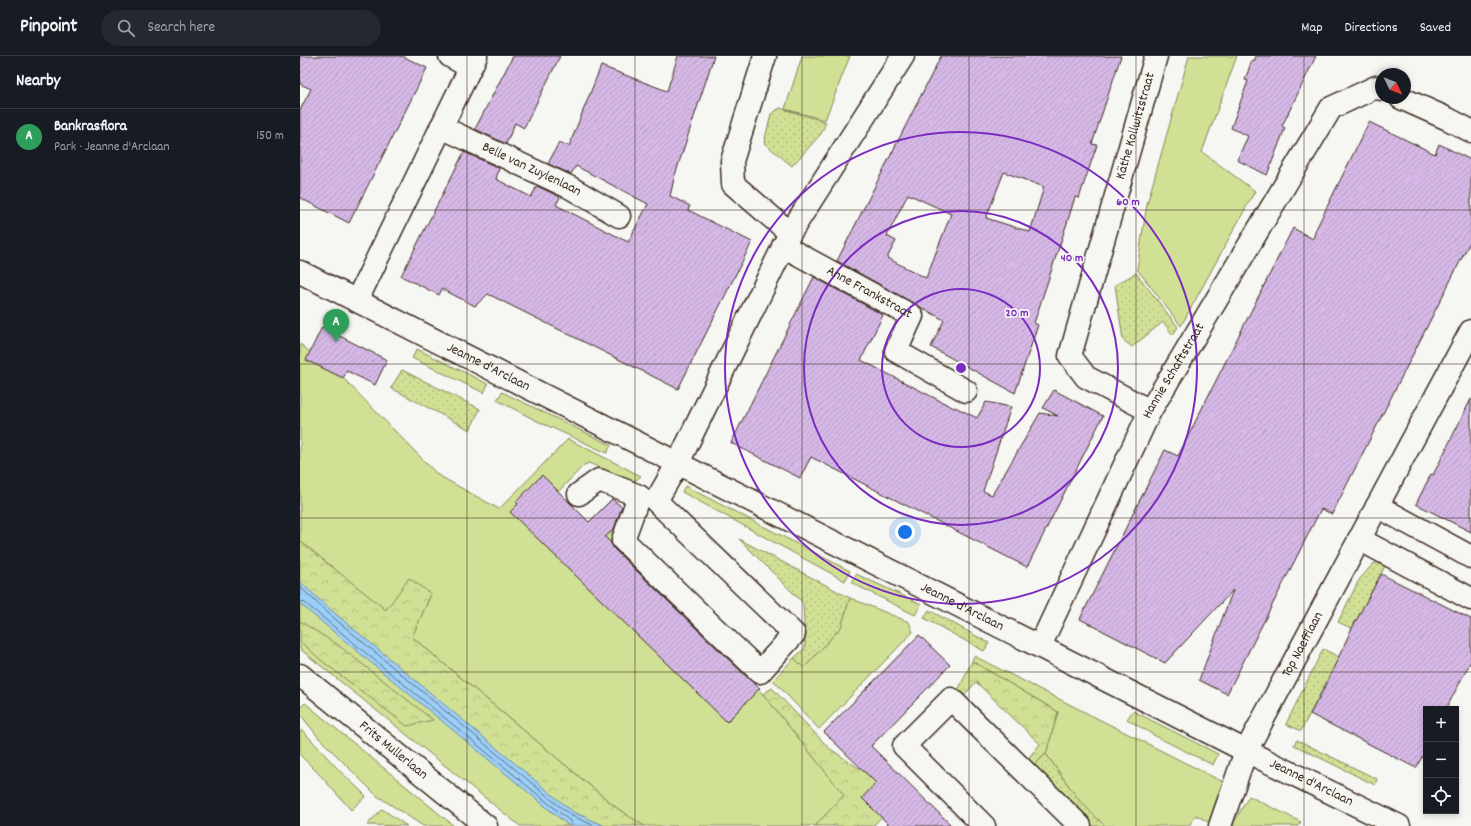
<!DOCTYPE html>
<meta charset="utf-8">
<style>
:root{--surface:#171b24;--page:#242831;--text:#f1f3f6;--muted:#9ea1a6;--line:#363941;--accent:#d93025}
body{margin:0;font-family:Dekko,sans-serif;background:var(--page);color:var(--text)}
.controls{position:absolute;right:12px;bottom:12px;display:grid;overflow:hidden;border-radius:0px;box-shadow:0 2px 6px #0003}
.controls button{width:36px;height:36px;display:grid;place-items:center;padding:0;border:0;border-bottom:1px solid var(--line);background:var(--surface);color:var(--text);font:20px sans-serif}
.compass{position:absolute;left:1075px;top:12px;width:36px;height:36px;border-radius:50%;background:var(--surface);box-shadow:0 2px 6px #0003;rotate:133deg}
.you{position:absolute;left:605px;top:476px;width:14px;height:14px;margin:-10px;border:3px solid #fff;border-radius:50%;background:#1a73e8;box-shadow:0 0 0 6px #1a73e833}
.badge{display:grid;place-items:center;width:26px;height:26px;border-radius:50%;background:var(--accent);color:#fff;font-size:13px;font-weight:700}
.pin{position:absolute;translate:-50% -33px;filter:drop-shadow(0 1px 2px #0008)}
.pin::after{content:'';position:absolute;top:21px;width:14px;height:12px;background:inherit;clip-path:polygon(0 0,100% 0,50% 100%)}
.list{margin:0;padding:0;list-style:none}
h2{display:flex;justify-content:space-between;align-items:center;height:52px;margin:0;padding:0 16px;font-size:17px}
h2 small{font-size:13px;font-weight:400;color:var(--muted)}
.list li{display:grid;grid-template-columns:26px 1fr auto;gap:12px;align-items:center;box-sizing:border-box;height:56px;padding:0 16px;border-top:1px solid var(--line)}
.list b{display:block;font-size:15px;white-space:nowrap}
.list p{margin:0;font-size:13px;white-space:nowrap;color:var(--muted)}
.list em{font-size:13px;font-style:normal;color:var(--muted)}
.icon{flex:none;width:22px;height:22px;fill:none;stroke:currentColor;stroke-width:2;stroke-linecap:round;stroke-linejoin:round}
.map{position:relative;flex:none;width:1171px;height:770px;overflow:hidden}
header{display:flex;align-items:center;gap:24px;box-sizing:border-box;height:56px;padding:0 20px;background:var(--surface);border-bottom:1px solid var(--line)}
header strong{font-size:19px}
nav{display:flex;gap:22px;margin-inline-start:auto;font-size:14px}
.search{width:280px;height:36px;background:var(--page);display:flex;align-items:center;gap:10px;box-sizing:border-box;padding:0 14px;border-radius:22px;color:var(--muted);font-size:15px}
main{display:flex}
aside{flex:1;background:var(--surface)}
.map>svg:first-child{display:block}
.grass{fill:#d0e094;stroke:#868559}
.forest{fill:url(#forest-crowns);stroke:#868559}
.park{fill:url(#park-dots);stroke:#868559}
.water{fill:#9bcff9;stroke:#758da1}
.lines{fill:none;stroke-linecap:round;stroke-linejoin:round}
.shore{stroke:#616c76;stroke-width:1}
.building{fill:url(#building-hatch);stroke:#3b2a1e;fill-rule:evenodd}
.street-casing{stroke:#3b2a1e;stroke-width:25}
.street{stroke:#f6f6f2;stroke-width:22}
.grid{fill:none;stroke:#3b2a1e;stroke-width:1;stroke-opacity:0.55}
.ring{fill:none;stroke:#7b2cbf;stroke-width:2}
.labels{text-anchor:middle;dominant-baseline:central;stroke-width:3.5;stroke-linejoin:round;paint-order:stroke}
.street-label{font-size:14px;fill:#3b2a1e;stroke:#f6f6f2}
.centre{fill:#7b2cbf;stroke:#f6f6f2;stroke-width:2}
.ring-label{font-size:12px;text-anchor:middle;font-weight:bold;fill:#7b2cbf;stroke:#f6f6f2;stroke-width:3.5;stroke-linejoin:round;paint-order:stroke}
</style>
<header>
<strong>Pinpoint</strong>
<div class="search"><svg class="icon" aria-label="search" viewBox="0 0 24 24"><circle cx="10" cy="10" r="6"/><path d="M15 15l6 6"/></svg>Search here</div>
<nav><a>Map</a><a>Directions</a><a>Saved</a></nav>
</header>
<main>
<aside>
<h2>Nearby<small></small></h2>
<ul class="list">
<li><span class="badge" style="background:#2e9e5b">A</span><div><b>Bankrasflora</b><p>Park · Jeanne d'Arclaan</p></div><em>150 m</em></li>
</ul>
</aside>
<div class="map">
<svg width="1171" height="770" viewBox="0 0 1171 770">
<defs>
<pattern id="forest-crowns" width="20" height="18" patternUnits="userSpaceOnUse"><rect width="20" height="18" fill="#d0e094"/><path d="M2 6a3 3 0 1 1 6 0M12 15a3 3 0 1 1 6 0" fill="none" stroke="#b4c07f"/></pattern>
<pattern id="park-dots" width="8" height="8" patternUnits="userSpaceOnUse"><rect width="8" height="8" fill="#d0e094"/><path d="M2 2h.1M6 6h.1" fill="none" stroke="#b4c07f" stroke-width="1.8" stroke-linecap="round"/></pattern>
<pattern id="building-hatch" width="6" height="6" patternUnits="userSpaceOnUse"><rect width="6" height="6" fill="#d5b8e6"/><path d="M-1 1l2-2M0 6l6-6M5 7l2-2" fill="none" stroke="#b89ec5"/></pattern>
</defs>
<rect width="100%" height="100%" fill="#f6f6f2"/>
<filter id="ink" filterUnits="userSpaceOnUse"><feTurbulence type="fractalNoise" baseFrequency=".025" numOctaves="2"/><feDisplacementMap in="SourceGraphic" scale="8" xChannelSelector="R" yChannelSelector="G"/><feConvolveMatrix kernelMatrix="1 2 1 2 8 2 1 2 1" color-interpolation-filters="sRGB"/></filter>
<g filter="url(#ink)">
<path class="grass" d="M502,0H550L525,64L485,53Z
M889,0H937L902,96L955,135L881,270L837,213L847,148Z
M0,288L43,322L138,419L199,453L268,383L341,420L336,424L327,425L289,407L284,409L258,436L297,474L320,451L338,469L315,493L463,638L545,739L515,770H344L318,753L112,581L131,538L86,555L0,485Z
M117,293L188,328L184,337L112,302Z
M202,336L311,389L307,397L235,364L197,344Z
M385,430L550,515L545,525L382,436Z
M556,518L621,548L615,559L552,527Z
M0,540L269,770H220L0,593Z
M550,542L609,566L613,576L519,673L473,624L494,602L504,612L541,571Z
M674,600L929,729L911,768L896,759L889,770H805L778,743L746,698L758,656L672,605Z
M5,647L154,770H123L76,739L19,682L0,658V652Z
M833,655L918,698L913,709L857,681L827,663Z
M0,675H3L37,712L66,740L51,754L20,719L0,699Z
M949,740L1001,766L998,770H934L933,768Z
M82,753L107,770L67,769Z"/>
<path class="forest" d="M0,485L86,554L109,522L131,538L112,581L318,753L344,770H305L273,756L0,540Z
M0,565L38,589L133,664L107,670L22,605L0,585Z
M672,605L758,656L746,698L729,713L724,707L740,688L676,626L661,643L656,639Z
M472,632L529,692L601,741L573,770H515L544,739L463,638Z"/>
<path class="park" d="M480,52L526,66L521,78L492,110L464,87L471,58Z
M836,217L878,271L873,279L863,266L832,291L823,284L815,229Z
M102,314L180,353L170,374L91,332Z
M439,483L550,542L541,571L504,612L494,602L505,592L503,547Z
M1088,504L1053,573L1038,566L1059,524L1073,508Z
M629,554L689,587L684,595L624,562Z
M1023,593L1039,601L1001,675L986,668Z
M997,684L1077,723L1075,729L994,689Z
M746,698L778,743L805,770H789L729,713Z"/>
<path class="water" d="M0,526L31,554L273,756L305,770H269L0,548Z"/>
<g class="lines">
<path class="shore" d="M0,531L28,557L270,759L295,770
M0,545L4,546L270,765L271,770"/>
</g>
<path class="building" d="M0,0H102L127,12L49,167L0,142V54L11,33L0,28Z
M213,0H260L224,72L215,67L206,88L175,73Z
M378,0H414L375,119L370,140L390,150L388,154L452,186L378,333L188,238L175,250L142,233L139,239L101,220L164,96L199,112L196,123L231,141L237,130L260,141L256,149L328,186L348,148L276,110L271,118L248,108L259,86L269,90L301,10L367,35Z
M641,0H821L792,88L797,89L779,142L775,141L768,164L734,267L738,269L715,337L631,291L644,264L537,205ZM704,116L744,131L730,176L686,162ZM608,138L651,158L626,222L587,202L596,185L587,180Z
M956,0H1016L982,70L985,72L967,119L937,104L948,80L931,72L948,25L945,24L952,4L954,5Z
M1069,66L1135,98L1139,88L1171,104V184L1032,458L1021,453L927,638L899,624L933,534L865,607L780,563L865,394L878,400L993,172L1013,183L1016,173Z
M514,221L583,259L561,304L654,352L655,351L677,362L686,346L711,351L683,435L692,439L740,357L758,360L743,352L754,334L803,360L727,511L511,401L500,422L431,387Z
M22,271L87,304L75,329L47,315L43,322L6,304Z
M1171,343V476L1116,448L1131,418L1133,419Z
M242,419L289,466L312,443L322,451L314,473L305,481L311,487L314,493L451,625L460,632L427,666L210,456L218,448L216,446Z
M1081,518L1171,563V605L1146,653H1126V693L1116,712L1010,658L1026,629L1051,574Z
M619,579L650,609L571,690L652,770H590L562,742L576,727L524,676Z"/>
<g class="lines">
<defs>
<g id="street">
<path d="M150,0L170,11"/>
<path d="M465,0L432,105L433,128L490,177"/>
<path d="M1101,42L1148,63L1171,75"/>
<path id="s1" d="M141,71L271,132L319,160"/>
<path id="s2" d="M483,190L612,260L596,295L666,335"/>
<path id="s3" d="M0,216L946,695L1099,770"/>
<path d="M57,244L176,0"/>
<path id="s4" d="M850,355L786,321L770,300L856,0"/>
<path d="M279,438L299,424L339,440L323,484L460,616L494,578L356,445L378,407L490,177L603,0"/>
<path d="M1077,450L1171,501"/>
<path d="M1059,483L1171,543"/>
<path id="s5" d="M740,590L850,355L1031,52L1076,31L1081,33"/>
<path id="s6" d="M0,619L186,770"/>
<path d="M684,770L604,690L651,643L780,770"/>
<path id="s7" d="M920,770L946,695L1171,275"/>
</g>
</defs>
<use href="#street" class="street-casing"/>
<use href="#street" class="street"/>
</g>
</g>
<path class="grid" d="M167,0V770M335,0V770M502,0V770M669,0V770M836,0V770M1004,0V770M0,154H1171M0,308H1171M0,462H1171M0,616H1171"/>
<g class="ring">
<circle cx="661" cy="312" r="79"/>
<circle cx="661" cy="312" r="157"/>
<circle cx="661" cy="312" r="236"/>
</g>
<g class="labels">
<g class="street-label">
<text stroke="none"><textPath href="#s4" startOffset="338">Käthe Kollwitzstraat</textPath></text>
<text stroke="none"><textPath href="#s1" startOffset="100">Belle van Zuylenlaan</textPath></text>
<text stroke="none"><textPath href="#s2" startOffset="98">Anne Frankstraat</textPath></text>
<text stroke="none"><textPath href="#s3" startOffset="211">Jeanne d'Arclaan</textPath></text>
<text stroke="none"><textPath href="#s5" startOffset="306">Hannie Schaftstraat</textPath></text>
<text stroke="none"><textPath href="#s3" startOffset="742">Jeanne d'Arclaan</textPath></text>
<text stroke="none"><textPath href="#s7" startOffset="200">Top Naefflaan</textPath></text>
<text stroke="none"><textPath href="#s6" startOffset="120">Frits Mullerlaan</textPath></text>
<text stroke="none"><textPath href="#s3" startOffset="1133">Jeanne d'Arclaan</textPath></text>
</g>
</g>
<circle cx="661" cy="312" r="6" class="centre"/>
<g class="ring-label">
<text x="828" y="149">60 m</text>
<text x="772" y="205">40 m</text>
<text x="717" y="260">20 m</text>
</g>
</svg>
<div class="controls">
<button>+</button>
<button>−</button>
<button><svg class="icon" aria-label="locate" viewBox="0 0 24 24"><circle cx="12" cy="12" r="6"/><path d="M12 2v4M12 18v4M2 12h4M18 12h4"/></svg></button>
</div>
<svg class="compass" viewBox="-18 -18 36 36"><path d="M0-13l5 13h-10z" fill="#e53935"/><path d="M0 13l5-13h-10z" fill="#9ea1a6"/></svg>
<div class="you"></div>
<div class="pin badge" style="left:36px;top:286px;background:#2e9e5b">A</div>
</div>
</main>
